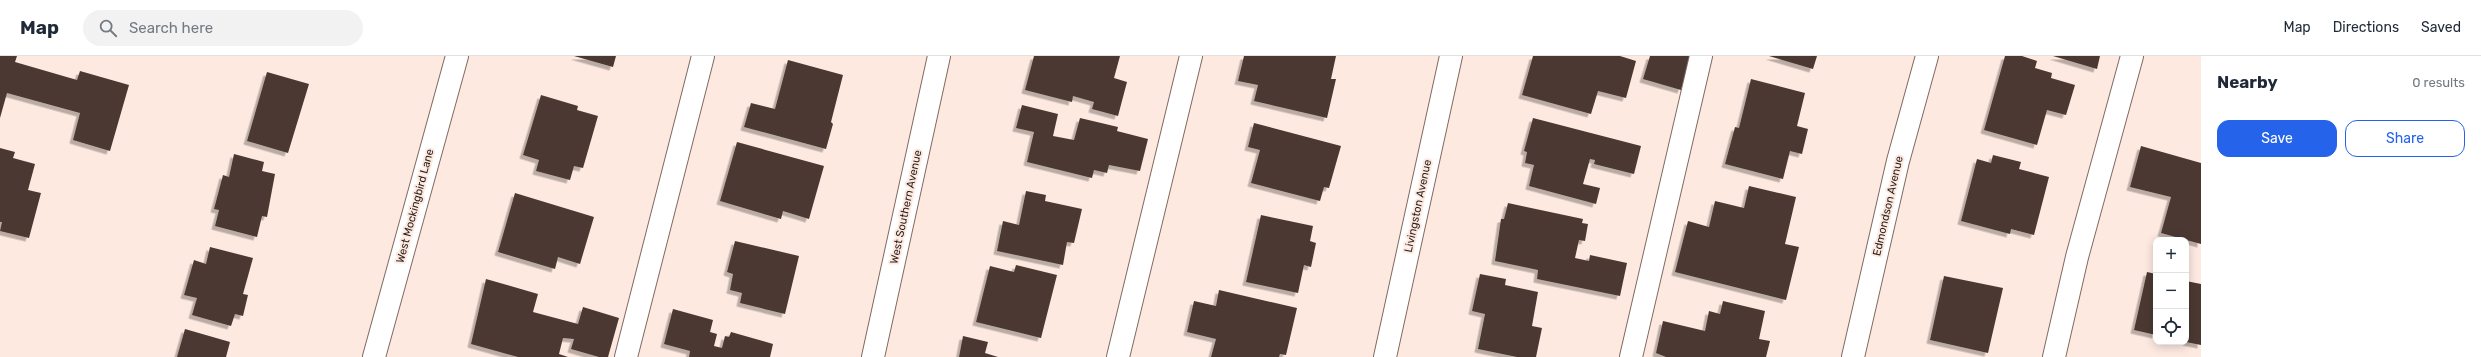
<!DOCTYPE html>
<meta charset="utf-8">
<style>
:root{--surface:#fff;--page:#f2f2f3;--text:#1f2937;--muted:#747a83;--line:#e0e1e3;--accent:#2563eb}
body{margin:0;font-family:Rubik,sans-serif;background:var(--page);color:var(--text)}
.controls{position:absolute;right:12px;bottom:12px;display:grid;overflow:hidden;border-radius:8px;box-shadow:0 2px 10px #0003}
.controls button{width:36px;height:36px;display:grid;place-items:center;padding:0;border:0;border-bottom:1px solid var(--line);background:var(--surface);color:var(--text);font:20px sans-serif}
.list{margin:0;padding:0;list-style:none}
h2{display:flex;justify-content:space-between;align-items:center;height:52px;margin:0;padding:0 16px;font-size:17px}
h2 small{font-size:13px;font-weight:400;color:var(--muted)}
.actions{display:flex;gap:8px;padding:12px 16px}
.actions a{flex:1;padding:9px 0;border:1px solid var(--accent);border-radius:12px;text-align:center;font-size:14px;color:var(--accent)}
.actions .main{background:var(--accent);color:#fff}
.icon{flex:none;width:22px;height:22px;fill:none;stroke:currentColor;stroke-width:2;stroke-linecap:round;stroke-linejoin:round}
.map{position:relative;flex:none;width:2201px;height:301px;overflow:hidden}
header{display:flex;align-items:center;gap:24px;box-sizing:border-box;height:56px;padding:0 20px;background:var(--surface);border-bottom:1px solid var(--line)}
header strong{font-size:19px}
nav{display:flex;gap:22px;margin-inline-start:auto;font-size:14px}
.search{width:280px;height:36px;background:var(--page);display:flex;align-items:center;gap:10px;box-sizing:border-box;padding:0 14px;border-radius:22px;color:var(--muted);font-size:15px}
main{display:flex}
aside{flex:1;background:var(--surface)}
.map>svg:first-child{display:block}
.building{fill:#4c3931;filter:url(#shadow)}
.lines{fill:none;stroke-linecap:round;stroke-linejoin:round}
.minor-casing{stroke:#806a61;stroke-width:24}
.major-casing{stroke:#806a61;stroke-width:24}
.minor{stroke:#fff;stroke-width:22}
.major{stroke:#fff;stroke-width:22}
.labels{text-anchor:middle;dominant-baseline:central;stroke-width:4;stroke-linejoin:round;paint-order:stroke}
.street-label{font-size:11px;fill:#271f1b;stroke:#fde9e0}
</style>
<header>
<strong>Map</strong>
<div class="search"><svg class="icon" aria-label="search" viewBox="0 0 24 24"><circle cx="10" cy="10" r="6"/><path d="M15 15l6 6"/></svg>Search here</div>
<nav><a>Map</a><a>Directions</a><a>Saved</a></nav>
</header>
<main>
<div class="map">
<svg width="2201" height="301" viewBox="0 0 2201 301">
<defs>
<filter id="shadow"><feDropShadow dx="-3.5" dy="3.5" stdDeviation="0" flood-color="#0004"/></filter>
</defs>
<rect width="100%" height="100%" fill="#fde9e0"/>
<path class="building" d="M0,0H17L15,6L77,24L80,15L129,29L110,95L73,84L80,57L7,37L0,62Z
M574,0H616L613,11Z
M1034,0H1120L1114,22L1127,26L1118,60L1092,53L1094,46L1073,40L1072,46L1025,34Z
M1244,0H1336L1331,23H1336L1327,62L1254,45L1258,29L1238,25Z
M1533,0H1620L1636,5L1626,42L1598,35L1591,58L1522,39Z
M1650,0H1691L1681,34L1643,23Z
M1769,0H1817L1813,13Z
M2005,0H2022L2037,5L2035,12L2052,17L2051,22L2075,29L2066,59L2047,54L2037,89L1984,74Z
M2053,0H2100L2097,13Z
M788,4L843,19L831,66L833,68L826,93L744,71L751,47L775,53Z
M267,16L309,28L288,97L247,85Z
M1751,23L1805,37L1797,70L1808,73L1802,98L1790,95L1783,123L1725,108L1735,71L1739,72Z
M541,39L578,50L577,54L598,60L583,112L574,110L570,124L536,115L539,104L523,99Z
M1022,49L1058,58L1053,80L1074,84L1080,62L1118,71L1117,75L1148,83L1140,115L1109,109L1107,117L1094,114L1092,122L1027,106L1034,76L1016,72Z
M1533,62L1641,90L1634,118L1594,108L1595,104L1590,103L1583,128L1600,132L1596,148L1529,130L1534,109L1525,107L1527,96L1524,95Z
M1254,67L1341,90L1329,132L1324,131L1320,145L1251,127L1260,94L1248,91Z
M737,86L824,110L809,163L783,155L781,163L720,145Z
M2141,90L2201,107V188L2161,177L2171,141L2130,131Z
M0,92L15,96L13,102L35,108L28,134L41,137L29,182L0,175L2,166H0Z
M234,98L264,106L262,115L275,118L267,161L262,160L257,181L215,170L219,154L214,153L223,119L229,121Z
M1993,99L2021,106L2019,113L2049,121L2034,179L2011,173L2010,178L1961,165L1977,103L1991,107Z
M1749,130L1796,141L1785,188L1799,191L1786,244L1675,216L1688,165L1709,171L1715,145L1744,152Z
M1026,135L1046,139L1045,145L1082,153L1074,187L1067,186L1063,209L997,195L1003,165L1019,169Z
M515,137L594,161L580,208L558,201L555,213L498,196Z
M1508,147L1583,163L1582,167L1588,168L1585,185L1579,184L1575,202L1589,205L1590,199L1627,207L1620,240L1537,223L1538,214L1495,205L1501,163H1504Z
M1261,159L1313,170L1310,185L1316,187L1311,211L1304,209L1298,237L1246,226Z
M735,185L799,200L785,258L740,247L742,237L730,234L733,218L727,216Z
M210,191L253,202L243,238L248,239L243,260L235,258L231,270L192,259L197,242L184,239L194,204L206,208Z
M1016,209L1057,219L1041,282L976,266L990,210L1014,216Z
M2147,216L2156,218V279L2134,274Z
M1480,218L1506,223L1505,229L1538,236L1532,270L1542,272L1536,301H1517L1478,293L1485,258L1472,255Z
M1944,220L2003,232L1988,297L1930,284Z
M486,223L538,238L533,256L578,268L583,251L619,262L608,301H599L571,293L574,283L563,282L559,298L568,301H518L471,288Z
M2186,225L2201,228V289L2186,286Z
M1219,234L1297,252L1286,299L1280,298L1279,301H1211L1216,283L1187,276L1194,245L1216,250Z
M1723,245L1765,255L1759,283L1770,285L1766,301H1666L1656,297L1663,265L1705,275L1709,255L1720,258Z
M673,253L713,264L710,276L717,278L714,290L722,292L725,280L729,281L731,276L773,288L770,301H689L690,295L664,288Z
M185,273L230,286L226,301H177Z
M963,280L988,286L985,297L998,301H959Z"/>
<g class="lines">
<defs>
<path id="minor" d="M626,301L703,0
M873,301L939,0
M1118,301L1191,0
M1385,301L1451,0
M1631,301L1701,0
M1853,301L1898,105L1927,0
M2054,301L2077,201L2132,0"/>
<path id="major" d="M374,301L457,0"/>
</defs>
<use href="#minor" class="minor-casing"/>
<use href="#major" class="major-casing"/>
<use href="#minor" class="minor"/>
<use href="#major" class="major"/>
</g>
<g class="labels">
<g class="street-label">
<text transform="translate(415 150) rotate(-75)">West Mockingbird Lane</text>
<text transform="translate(1418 150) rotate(-78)">Livingston Avenue</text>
<text transform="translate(1888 150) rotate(-77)">Edmondson Avenue</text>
<text transform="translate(906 151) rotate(-78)">West Southern Avenue</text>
</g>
</g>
</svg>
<div class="controls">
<button>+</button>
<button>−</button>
<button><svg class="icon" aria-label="locate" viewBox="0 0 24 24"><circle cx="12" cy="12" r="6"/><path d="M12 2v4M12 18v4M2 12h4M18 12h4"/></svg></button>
</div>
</div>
<aside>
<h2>Nearby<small>0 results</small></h2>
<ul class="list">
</ul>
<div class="actions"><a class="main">Save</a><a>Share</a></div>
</aside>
</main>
